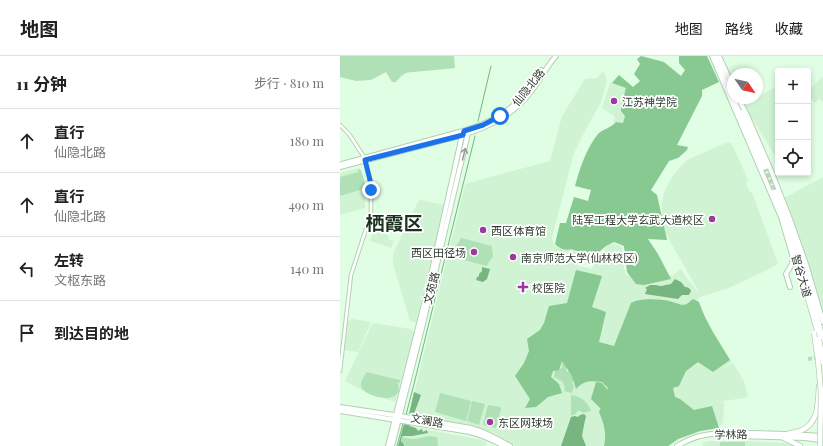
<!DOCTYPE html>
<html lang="zh">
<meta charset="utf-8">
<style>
:root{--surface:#fff;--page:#f6f6f6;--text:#202124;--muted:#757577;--line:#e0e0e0}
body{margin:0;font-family:"Playfair Display","Noto Sans SC",serif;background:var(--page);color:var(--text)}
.controls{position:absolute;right:12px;top:12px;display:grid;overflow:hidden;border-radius:4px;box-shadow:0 2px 6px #0003}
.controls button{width:36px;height:36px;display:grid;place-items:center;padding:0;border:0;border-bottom:1px solid var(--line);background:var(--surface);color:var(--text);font:20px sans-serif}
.compass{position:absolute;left:387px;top:12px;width:36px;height:36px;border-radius:50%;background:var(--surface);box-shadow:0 2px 6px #0003;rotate:124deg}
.stop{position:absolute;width:12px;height:12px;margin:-9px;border:3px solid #1a73e8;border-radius:50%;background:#fff}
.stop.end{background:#1a73e8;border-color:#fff;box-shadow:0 1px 4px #0008}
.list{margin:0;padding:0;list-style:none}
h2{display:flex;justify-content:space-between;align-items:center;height:52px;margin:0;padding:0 16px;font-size:17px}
h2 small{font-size:13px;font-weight:400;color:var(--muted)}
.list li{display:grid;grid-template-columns:26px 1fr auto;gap:12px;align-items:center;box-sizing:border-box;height:64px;padding:0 16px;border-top:1px solid var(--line)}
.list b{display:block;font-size:15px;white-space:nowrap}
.list p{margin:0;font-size:13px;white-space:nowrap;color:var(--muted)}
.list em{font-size:13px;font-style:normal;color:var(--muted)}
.icon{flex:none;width:22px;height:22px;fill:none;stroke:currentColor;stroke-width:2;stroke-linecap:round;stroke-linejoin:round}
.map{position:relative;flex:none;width:483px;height:390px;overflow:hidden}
header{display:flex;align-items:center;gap:24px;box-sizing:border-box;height:56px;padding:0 20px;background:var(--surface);border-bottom:1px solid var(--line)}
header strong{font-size:19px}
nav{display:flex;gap:22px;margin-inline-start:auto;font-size:14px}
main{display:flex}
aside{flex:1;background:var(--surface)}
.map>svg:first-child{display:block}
.built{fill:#d0f3d4}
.green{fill:#b0e1b6}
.forest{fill:#88c891}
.water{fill:#77b680}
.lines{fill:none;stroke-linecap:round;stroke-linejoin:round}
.stream{stroke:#77b680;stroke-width:1}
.major-tunnel{stroke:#bdd7bf;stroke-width:4;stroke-dasharray:4 2;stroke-linecap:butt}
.highway-tunnel{stroke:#bdd7bf;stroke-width:4.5;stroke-dasharray:4.5 2;stroke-linecap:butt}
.minor-casing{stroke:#b3d0b6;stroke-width:4.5}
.major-casing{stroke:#b3d0b6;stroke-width:6}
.highway-casing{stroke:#b3d0b6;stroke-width:6}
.minor{stroke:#fff;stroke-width:2.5}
.major{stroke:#fff;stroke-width:4}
.highway{stroke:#fff;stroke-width:4.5}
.highway-bridge-casing{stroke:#b3d0b6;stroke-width:6;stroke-linecap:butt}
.highway-bridge{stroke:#fff;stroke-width:4.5}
.oneway{stroke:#979c98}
.route{stroke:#1a73e8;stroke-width:5}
.poi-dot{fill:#9e389d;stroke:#fff;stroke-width:1.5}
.labels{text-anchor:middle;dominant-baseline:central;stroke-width:3.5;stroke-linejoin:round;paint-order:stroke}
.street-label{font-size:11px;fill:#2f3a30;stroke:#fff}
.poi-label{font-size:11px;fill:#2f3a30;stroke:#fff;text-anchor:start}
.town-label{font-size:19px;font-weight:bold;fill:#18301c;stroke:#fff}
</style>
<header>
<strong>地图</strong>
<nav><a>地图</a><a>路线</a><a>收藏</a></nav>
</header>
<main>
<aside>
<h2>11 分钟<small>步行 · 810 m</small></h2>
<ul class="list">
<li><svg class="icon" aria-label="ahead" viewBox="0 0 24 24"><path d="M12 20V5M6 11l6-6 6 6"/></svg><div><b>直行</b><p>仙隐北路</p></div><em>180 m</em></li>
<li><svg class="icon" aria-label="ahead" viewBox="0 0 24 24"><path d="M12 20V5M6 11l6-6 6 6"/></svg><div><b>直行</b><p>仙隐北路</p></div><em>490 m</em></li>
<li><svg class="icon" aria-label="left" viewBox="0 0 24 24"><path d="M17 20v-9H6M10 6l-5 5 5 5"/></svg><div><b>左转</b><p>文枢东路</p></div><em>140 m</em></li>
<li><svg class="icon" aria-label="arrive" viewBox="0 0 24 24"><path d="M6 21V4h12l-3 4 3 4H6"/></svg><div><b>到达目的地</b></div></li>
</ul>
</aside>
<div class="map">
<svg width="483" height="390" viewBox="0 0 483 390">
<rect width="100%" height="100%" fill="#e0fee3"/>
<path class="built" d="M263,15L265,18L267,25L261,46L246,73L234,97L213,178L212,183L214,189L241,196L238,210L252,213L254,208L258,207L260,199L264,196L266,191L270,188H274L281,190L282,192L281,199L284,204V213L286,218L309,225L333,219L341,213L349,225L360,238L322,171V147L324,137L329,126L335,117L345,106L349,103L388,86L391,87L397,99L408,124L406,127L410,136H412L438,208L427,214L386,233L361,241V240L357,245V249L392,306L382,312L393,307L404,325L408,340L405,342L383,345L384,347V353L383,366L380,370L359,376L340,383L330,390H175L156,378L134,370L69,358L125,128L210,105L222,60L245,23L257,22Z
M482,21L483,22V46L479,43L475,47L468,40V35Z
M272,26L287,33L281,54L287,58L283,68L273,66L275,62L273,59L262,52L270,27Z
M438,29V103H437L404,49Z
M18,112L21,113L23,120L25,129V152L0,159V117Z
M483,121V253L481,254L444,142Z
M80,144L105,149L92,205L90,207L76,267L70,265L53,208V198L78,146Z
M35,171L49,180L48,183L54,185L51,192L30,185Z
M12,263L31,266L18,296L4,294L7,265Z
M34,267L71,273L73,275L74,279L55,346L27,337L5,325L32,268Z
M63,369L142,384L146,386V390H58Z
M368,385H406L446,387L452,388L453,390H363L362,387Z"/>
<path class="green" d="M0,0H114L115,12L74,16C64,16 62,19 56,26H52L46,16L31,24L16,25L0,21Z
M19,113L21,115C23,121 27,128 23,133L0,140V121L18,116V114Z
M121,182L152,190C151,193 153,195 153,199C152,204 148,206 147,210L116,202C117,199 115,197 115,193C116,188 120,186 121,182Z
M222,305L228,311L226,312V314L227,316L230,315L235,324L232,326L234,330L232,337L224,335L225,332L223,326L214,321L215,314L222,312Z
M26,316L60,324V327L57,326C68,351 24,342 21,330C20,324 25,321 26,316Z
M100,337L131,345L126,365L95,356Z
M231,339C241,340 248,346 251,355L243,357L240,355H238L234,359H231Z
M132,345L145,348L139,369L127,365Z
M148,349L160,351L161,353L156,372L144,369L143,368Z
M89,380L97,381L98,390H64L65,387L61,386L63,381C72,385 79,382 89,380Z
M380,386H405V390H380Z"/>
<path class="forest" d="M301,0L324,6L341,20L345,14L339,7V0H367L379,26L362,34V40L337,89L348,91L347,94L338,102L329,105L311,134L317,139L327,184L308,183L318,198L331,223L304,229L296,228L287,216L284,190L274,186L266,190L258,197L240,196L231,193C225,195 219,192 215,188L220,167H226L234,141L248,145L251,134L235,130C240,112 246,93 258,78C263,73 271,72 276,66L283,67L285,60L281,55V50L286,32L272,27L279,19L293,31L300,25L294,18L300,8L297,3Z
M236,214L262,220L252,251L266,256L259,286L274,290L291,247C300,242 319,243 329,245C333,246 338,248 342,249C347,249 349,246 353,243L359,246C366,267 379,286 390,304L373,316L358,306L346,315L339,330L333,332L335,341L340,343L354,354L372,350L379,372L360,375L338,383L328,390H264C267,378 264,367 259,356L261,351L260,352L251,343L256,326L262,327L267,333L266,335L268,332L262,326C250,325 245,324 236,333L232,320L222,305L219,314L213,315L211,321L219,328L222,337L208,341L196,351L185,352L190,343L175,320L184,307L189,295L187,283L200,274L204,267L209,250L227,247Z"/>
<path class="water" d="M142,211L150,213L147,223L143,226L136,224L137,221L139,220V218L142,215Z
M335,223L341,226L345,231C348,231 350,232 351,235L349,239H342L338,243L305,238L307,233L305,232L310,229H315L321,230L331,228Z
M74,336L81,339L74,358H69Z
M244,358L246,360L244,369L242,380L246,390H221L231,361L235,360L238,361L240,359Z
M64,368L69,369L70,370L76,372L78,375L82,373L83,376L87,374L88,377L72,380H63L62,381L61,385L64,388V390H58Z"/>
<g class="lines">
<path class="stream" d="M138,65L151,10
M66,359L74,328L135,80
M57,390L63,368"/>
<path class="major-tunnel" d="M468,303L480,301"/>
<path class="highway-tunnel" d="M426,111L437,135
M423,112L432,133"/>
<defs>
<path id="minor" d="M0,69L9,78L24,101L30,124L31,141V155L26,173L11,219L0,315"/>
<path id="major" d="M372,0L441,161L453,202L452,208L446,218L450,231
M379,0L393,31
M398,42L407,59L430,112L450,163L467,211L483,266
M2,108L123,75C147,68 169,57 185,38C191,30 196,22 201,14
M0,111L123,79C151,70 175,58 193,33C201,22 207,10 216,0
M0,351L60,360L131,372C145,376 158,383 170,390
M0,355L130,376C142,379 153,384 164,390
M393,380L465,382L480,384
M48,390L88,232L123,75
M52,390L82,272L129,73
M337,390C344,386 352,382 360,380C374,376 390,377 406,377C431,377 457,378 483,380"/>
<path id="highway" d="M375,0L423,112
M402,56L426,111
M437,135C455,185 473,235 483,287
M434,136L455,197
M452,195L458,211
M458,208L479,281
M447,378C452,377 456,376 460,375C479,368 478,347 479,330
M442,381L460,390
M477,383L483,385"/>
</defs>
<use href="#minor" class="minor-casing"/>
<use href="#major" class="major-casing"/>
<use href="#highway" class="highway-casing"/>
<use href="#minor" class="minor"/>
<use href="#major" class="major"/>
<use href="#highway" class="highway"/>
<defs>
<path id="highway-bridge" d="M474,277L478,304L481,336L480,390
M479,283L483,306"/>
</defs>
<use href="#highway-bridge" class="highway-bridge-casing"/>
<use href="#highway-bridge" class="highway-bridge"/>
</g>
<defs><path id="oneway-shaft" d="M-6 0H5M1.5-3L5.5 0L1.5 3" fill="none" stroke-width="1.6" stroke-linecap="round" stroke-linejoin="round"/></defs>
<use class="oneway" href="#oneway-shaft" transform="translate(124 98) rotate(-76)"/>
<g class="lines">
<path class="route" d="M31,134L30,124L25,104L123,79L124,75L143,69L160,60"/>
</g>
<g class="poi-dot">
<circle cx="274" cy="45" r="4"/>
<circle cx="372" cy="163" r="4"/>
<circle cx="143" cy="174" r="4"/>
<circle cx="134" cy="196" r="4"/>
<circle cx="173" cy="201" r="4"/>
<path d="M181 225h4v4h4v4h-4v4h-4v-4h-4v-4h4z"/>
<circle cx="150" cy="366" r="4"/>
</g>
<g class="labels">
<g class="street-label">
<text transform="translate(188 31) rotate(-51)">仙隐北路</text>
<text transform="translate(462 220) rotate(74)">智谷大道</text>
<text transform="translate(91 232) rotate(-76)">文苑路</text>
<text transform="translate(87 364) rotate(10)">文澜路</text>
<text transform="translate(391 378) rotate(-1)">学林路</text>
</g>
<g class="poi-label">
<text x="282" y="45">江苏神学院</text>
<text x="364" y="163" text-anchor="end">陆军工程大学玄武大道校区</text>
<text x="151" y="174">西区体育馆</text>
<text x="126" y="196" text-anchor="end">西区田径场</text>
<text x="181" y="201">南京师范大学(仙林校区)</text>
<text x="192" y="231">校医院</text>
<text x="158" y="366">东区网球场</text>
</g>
<g class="town-label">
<text x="54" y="166">栖霞区</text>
</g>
</g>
</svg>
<div class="controls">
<button>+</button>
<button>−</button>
<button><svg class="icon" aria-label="locate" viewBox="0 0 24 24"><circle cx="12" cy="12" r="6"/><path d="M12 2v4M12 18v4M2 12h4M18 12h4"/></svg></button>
</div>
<svg class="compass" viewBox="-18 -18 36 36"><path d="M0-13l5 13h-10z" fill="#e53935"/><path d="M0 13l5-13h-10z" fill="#757577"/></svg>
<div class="stop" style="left:160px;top:60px"></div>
<div class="stop end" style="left:31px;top:134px"></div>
</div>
</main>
